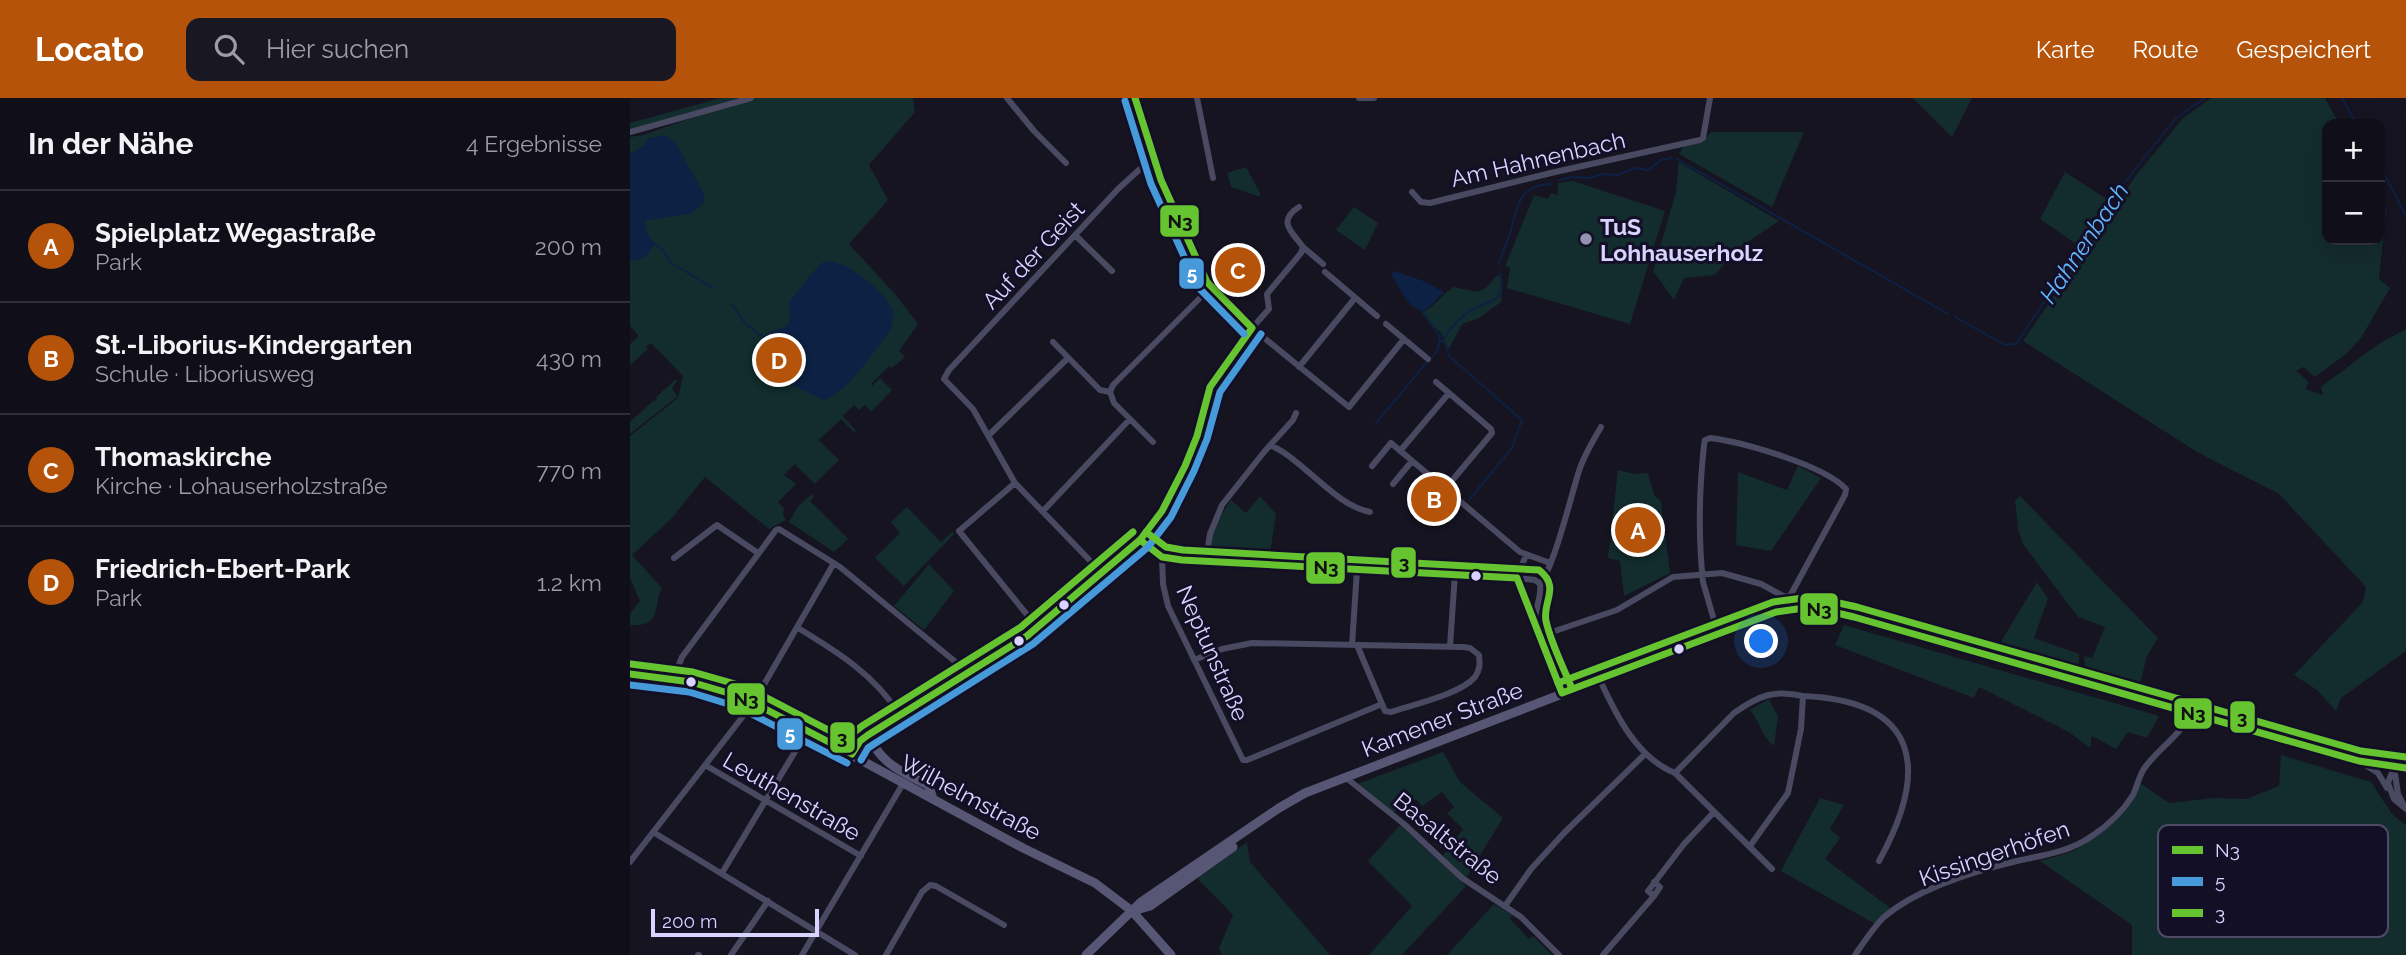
<!DOCTYPE html>
<html lang="de">
<meta charset="utf-8">
<style>
:root{--surface:#100f19;--page:#191822;--text:#f1f3f6;--muted:#9c9ca2;--line:#302f38;--accent:#b45309}
body{margin:0;font-family:Raleway,sans-serif;background:var(--page);color:var(--text)}
.controls{position:absolute;right:21px;top:21px;display:grid;overflow:hidden;border-radius:14px;box-shadow:0 7px 28px #0002}
.controls button{width:63px;height:63px;display:grid;place-items:center;padding:0;border:0;border-bottom:2px solid var(--line);background:var(--surface);color:var(--text);font:35px sans-serif}
.scale{position:absolute;left:21px;bottom:18px;width:168px;box-sizing:border-box;padding-left:7px;border:4px solid #d9d4ff;border-top:0;font-size:19px;line-height:24px;white-space:nowrap;color:#d9d4ff;-webkit-text-stroke:5px #130f26;paint-order:stroke}
.you{position:absolute;left:1132px;top:544px;width:24px;height:24px;margin:-18px;border:5px solid #fff;border-radius:50%;background:#1a73e8;box-shadow:0 0 0 10px #1a73e833}
.badge{display:grid;place-items:center;width:46px;height:46px;border-radius:50%;background:var(--accent);color:#fff;font-size:23px;font-weight:700}
.pin{position:absolute;translate:-50% -50%;border:4px solid #fff;box-shadow:0 2px 7px #0006}
.list{margin:0;padding:0;list-style:none}
h2{display:flex;justify-content:space-between;align-items:center;height:91px;margin:0;padding:0 28px;font-size:30px}
h2 small{font-size:23px;font-weight:400;color:var(--muted)}
.list li{display:grid;grid-template-columns:46px 1fr auto;gap:21px;align-items:center;box-sizing:border-box;height:112px;padding:0 28px;border-top:2px solid var(--line)}
.list b{display:block;font-size:26px;white-space:nowrap}
.list p{margin:0;font-size:23px;white-space:nowrap;color:var(--muted)}
.list em{font-size:23px;font-style:normal;color:var(--muted)}
.icon{flex:none;width:38px;height:38px;fill:none;stroke:currentColor;stroke-width:2;stroke-linecap:round;stroke-linejoin:round}
.map{position:relative;flex:none;width:1776px;height:857px;overflow:hidden}
header{display:flex;align-items:center;gap:42px;box-sizing:border-box;height:98px;padding:0 35px;background:var(--accent);color:#fff}
header strong{font-size:33px}
nav{display:flex;gap:38px;margin-inline-start:auto;font-size:24px}
.search{width:490px;height:63px;background:var(--page);display:flex;align-items:center;gap:18px;box-sizing:border-box;padding:0 24px;border-radius:14px;color:var(--muted);font-size:26px}
main{display:flex}
aside{flex:1;background:var(--surface)}
.map>svg:first-child{display:block}
.green{fill:#132c2d}
.water{fill:#0d2144}
.lines{fill:none;stroke-linecap:round;stroke-linejoin:round}
.stream{stroke:#0d2144;stroke-width:2}
.street{stroke:#4a4962;stroke-width:6}
.secondary{stroke:#575674;stroke-width:9}
.bus-1-casing{stroke:#130f26;stroke-width:12}
.bus-2-casing{stroke:#130f26;stroke-width:12}
.bus-3-casing{stroke:#130f26;stroke-width:12}
.bus-1{stroke:#66c430;stroke-width:7}
.bus-2{stroke:#479ada;stroke-width:7}
.bus-3{stroke:#66c430;stroke-width:7}
.poi-dot{fill:#9591b1;stroke:#130f26;stroke-width:2.5}
.bus-dot{fill:#d9d4ff;stroke:#130f26;stroke-width:2.5}
.labels{text-anchor:middle;dominant-baseline:central;stroke-width:6;stroke-linejoin:round;paint-order:stroke}
.street-label{font-size:23px;fill:#d9d4ff;stroke:#130f26}
.poi-label{font-size:23px;font-weight:bold;fill:#d9d4ff;stroke:#130f26;text-anchor:start}
.water-label{font-size:24px;font-style:italic;fill:#62b6ff;stroke:#130f26}
.key{fill:#130f26;stroke:#4e4a67;stroke-width:2}
.key-label{font-size:19px;fill:#d9d4ff}
.line-badge{stroke:#130f26;stroke-width:2.5}
.badge-label{font-size:19px;text-anchor:middle;font-weight:bold;fill:#fff}
.pale-badge-label{font-size:19px;text-anchor:middle;font-weight:bold;fill:#111}
</style>
<header>
<strong>Locato</strong>
<div class="search"><svg class="icon" aria-label="search" viewBox="0 0 24 24"><circle cx="10" cy="10" r="6"/><path d="M15 15l6 6"/></svg>Hier suchen</div>
<nav><a>Karte</a><a>Route</a><a>Gespeichert</a></nav>
</header>
<main>
<aside>
<h2>In der Nähe<small>4 Ergebnisse</small></h2>
<ul class="list">
<li><span class="badge">A</span><div><b>Spielplatz Wegastraße</b><p>Park</p></div><em>200 m</em></li>
<li><span class="badge">B</span><div><b>St.-Liborius-Kindergarten</b><p>Schule · Liboriusweg</p></div><em>430 m</em></li>
<li><span class="badge">C</span><div><b>Thomaskirche</b><p>Kirche · Lohauserholzstraße</p></div><em>770 m</em></li>
<li><span class="badge">D</span><div><b>Friedrich-Ebert-Park</b><p>Park</p></div><em>1.2 km</em></li>
</ul>
</aside>
<div class="map">
<svg width="1776" height="857" viewBox="0 0 1776 857">
<rect width="100%" height="100%" fill="#161421"/>
<path class="green" d="M91,0H114L0,32V25Z
M119,0H283L285,14L239,67L258,102L219,146L265,196L288,226L269,253L275,259L262,270L259,268L241,286L242,288L250,280L262,292L241,314L235,307L229,312L224,307L213,318L226,333L224,334L211,321L189,342L209,362L185,386L165,366L154,377L166,386L148,404L154,410L153,417L156,422L139,431L75,379L42,420L2,457L32,490C22,510 33,529 0,527V516L10,503L0,480V338L48,300L53,278L21,245L16,249L18,251L0,267V246L9,238L0,228V39L13,37Z
M1283,0H1342L1322,39Z
M1581,0H1695L1709,26H1697V142H1750V101L1756,113L1749,181L1760,190L1731,240L1716,256L1685,279L1673,269L1666,273L1679,284L1675,291L1693,297L1691,289L1747,247L1776,231V553L1711,600L1706,613L1687,592L1664,577L1733,504L1736,489L1649,396L1567,354L1393,243L1507,76L1553,20Z
M1081,34H1174L1142,109L1049,56L1054,48L1072,45Z
M1049,64L1149,123L1107,151L1085,177L1054,180L1044,202L1023,173L1046,94Z
M616,69L630,95V99L601,89L597,75Z
M1435,74L1478,102L1449,148L1410,121Z
M943,83L1035,113L1000,226L877,190L880,170L875,168L904,97L918,101L921,95L928,97V85Z
M724,109L748,125L735,152L706,132Z
M867,177L873,181L871,204L849,220L832,226L819,251L811,235L791,215C804,209 812,197 823,189L848,194L856,190Z
M46,281L47,283L42,291L48,298L0,336V324L23,303L27,302L26,299Z
M1168,368L1191,380L1141,453L1106,447L1108,374L1157,392Z
M988,372L1004,376L1018,375L1024,397L1031,403L1040,475L994,498L990,463L978,460Z
M182,396L184,399L180,403L218,441L204,454L159,424L168,408Z
M630,398L646,416L639,462L584,458C573,442 592,416 601,402L616,415Z
M1390,398L1528,540L1517,558L1508,593L1456,578L1454,558L1462,560L1475,529L1448,519L1393,446L1388,431L1385,402Z
M277,409L311,444L322,434L324,436L274,488L245,460L270,435L261,424Z
M299,466L324,493L294,532L264,508Z
M1407,484L1418,501L1404,540L1449,556L1448,576L1366,552Z
M1214,527L1529,618L1517,640L1498,634L1486,651L1462,638L1460,650L1439,634L1349,589L1344,600L1205,547Z
M1139,601L1148,619L1144,648C1132,639 1130,624 1120,612Z
M813,654L830,684L873,720L836,780L812,759L833,731L817,715L824,709L812,694L792,708L786,701L763,715L727,686Z
M1651,657L1741,684L1762,716L1776,727V857H1502V827L1410,763C1421,760 1433,757 1443,753C1473,738 1491,711 1510,685L1539,705L1584,700L1616,701L1649,688Z
M1190,700L1214,707L1200,731L1210,740L1195,761L1263,812L1247,827L1151,773Z
M770,727L836,788L772,857H739L782,808L738,763Z
M617,744L620,764L700,857H591L589,850L603,817L567,780Z
M864,806L882,817L880,821L899,841L903,838L922,857H817Z"/>
<path class="water" d="M35,37L47,47L73,94L75,103L61,116L17,122L15,125L18,137L25,146L17,157L6,163L0,161V56L15,47L17,41Z
M197,163C216,162 254,193 262,211C265,219 262,226 260,233C244,253 218,294 194,302L160,286L141,266L131,241C140,231 151,233 160,225L159,204L190,166Z
M765,173L796,184L815,195C807,198 805,205 798,210C784,222 767,186 761,176Z"/>
<g class="lines">
<path class="stream" d="M1712,0L1726,26
M1047,61L1318,216
M1750,68L1776,118
M929,82L943,79L960,80L972,76L988,77L1005,70L1018,72L1031,62L1042,60
M25,146L34,153L40,164L83,190
M869,168C870,158 875,151 878,141C888,115 884,87 921,86
M101,205L115,225L133,239
M792,213L810,238L808,251L802,259
M1325,219L1375,247L1386,246L1488,93L1545,21L1575,0
M813,242C819,232 827,222 836,216C857,200 877,209 870,174
M810,243L815,245L819,258L892,322L882,350L839,402
M746,325L797,264"/>
<path class="street" d="M377,0L404,33L436,65
M567,0L583,80
M729,0H744
M0,34L121,0
M782,94L791,104L800,105L925,74L1070,42L1073,40L1080,0
M669,109C647,123 661,133 673,149L671,155L637,196L639,211L622,230L719,309L774,241
M445,137L482,173
M673,149L693,166
M695,174L747,218
M756,226L798,261
M423,244L470,292L480,294L484,305L523,344
M669,269L725,200
M806,284L819,295
M480,294L483,287L580,190
M359,337L438,260
M640,347C673,361 704,407 740,414
M770,353L819,295L861,331L862,335L815,391
M742,368L761,345L890,454L920,465
M385,385L329,433L407,529
M763,386L782,363
M413,413L500,321
M510,442L532,459L552,462L887,480L905,482L910,486
M896,457L887,480L932,595
M532,459L533,486L538,508L613,662H617L752,606
M44,460L87,427L128,455
M576,462L580,436L592,407L634,354L663,322L666,315
M472,475L385,385L343,311L314,281L319,272L488,91L510,71L524,62
M905,523C905,511 912,498 910,486C924,469 941,398 949,373C954,357 963,343 971,329
M168,530C206,553 245,577 269,616
M910,538L987,512L1043,479L1092,475L1131,486L1155,499L1160,498L1215,397L1216,391C1194,367 1112,344 1080,340L1075,342L1074,347C1069,393 1068,437 1073,484L1088,536
M722,547L727,472
M820,548L825,476
M564,562L592,551L622,545L833,549L840,550L849,557C850,566 850,572 845,579C831,596 782,607 761,614L755,613L752,606L727,547
M43,581L52,559L146,432L149,431L210,469L339,575
M970,582C986,617 1007,660 1045,675L1142,771
M1173,598C1291,603 1299,672 1249,763
M1734,666L1748,675L1757,690
M75,667L231,758
M1764,669L1758,685L1764,701L1776,711
M1764,669L1768,696L1775,710
M1045,675L1104,615C1128,598 1144,591 1173,598L1171,631L1158,695L1120,748
M715,679L774,726L832,780L891,819L929,857
M23,734L225,857
M0,764L124,604L204,465
M92,775L178,632
M1024,798L1030,789L1024,784
M875,808L901,771L934,735L1015,656
M68,857H69
M101,857L138,803
M172,857L274,684
M256,857L292,794L300,787L306,788L374,827
M973,857L1024,798L1018,793L1054,746L1084,714
M1225,857C1234,844 1243,830 1254,819C1288,790 1348,772 1391,762C1416,757 1441,753 1462,738C1477,728 1493,713 1503,697C1508,687 1509,676 1516,668C1528,652 1554,633 1561,615"/>
<path class="secondary" d="M0,576L75,587L124,604L393,750L465,785L502,813L541,857
M238,637C252,667 271,673 299,688L303,701
M222,656L230,643L238,637L397,538L510,442L532,413L555,368L567,338L580,289L622,230L615,221L577,184L531,82L505,0
M503,813L520,808L603,749
M456,857L511,804L649,710L675,695L1101,531C1125,522 1153,507 1180,509C1195,511 1210,516 1224,519L1729,663L1776,670"/>
<defs>
<path id="bus-1" d="M505,0L531,82L577,184L622,230
M510,442L532,459L552,462L887,480
M887,480L932,595
M0,576L61,584L112,599L222,656
M932,595L1146,514L1181,509L1224,519L1729,663L1776,670
M222,656L230,643L238,637L397,538L510,442L532,413L555,368L567,338L580,289L622,230"/>
<path id="bus-2" d="M495,3L521,86L568,189L614,236
M0,587L59,594L108,609L217,665
M231,662L238,650L244,646L403,546L518,449L541,419L564,373L577,341L590,294L631,236"/>
<path id="bus-3" d="M516,434L536,449L553,452L909,472C931,489 912,504 916,523C921,546 934,570 942,591
M1,566L63,574L116,589L227,647
M928,585L1143,504L1181,499L1227,509L1731,653L1776,659
M213,650L222,636L232,628L391,529L503,434"/>
</defs>
<use href="#bus-1" class="bus-1-casing"/>
<use href="#bus-2" class="bus-2-casing"/>
<use href="#bus-3" class="bus-3-casing"/>
<use href="#bus-1" class="bus-1"/>
<use href="#bus-2" class="bus-2"/>
<use href="#bus-3" class="bus-3"/>
</g>
<circle class="poi-dot" cx="956" cy="141" r="7"/>
<g class="bus-dot">
<circle cx="846" cy="478" r="6"/>
<circle cx="434" cy="507" r="6"/>
<circle cx="389" cy="543" r="6"/>
<circle cx="1049" cy="551" r="6"/>
<circle cx="61" cy="584" r="6"/>
</g>
<g class="labels">
<g class="street-label">
<text transform="translate(908 61) rotate(-13)">Am Hahnenbach</text>
<text transform="translate(403 157) rotate(-47)">Auf der Geist</text>
<text transform="translate(583 555) rotate(66)">Neptunstraße</text>
<text transform="translate(812 621) rotate(-21)">Kamener Straße</text>
<text transform="translate(162 698) rotate(30)">Leuthenstraße</text>
<text transform="translate(341 699) rotate(28)">Wilhelmstraße</text>
<text transform="translate(818 740) rotate(39)">Basaltstraße</text>
<text transform="translate(1364 755) rotate(-19)">Kissingerhöfen</text>
</g>
<g class="poi-label">
<text x="970" y="128">TuS<tspan x="970" dy="26">Lohhauserholz</tspan></text>
</g>
<g class="water-label">
<text transform="translate(1454 145) rotate(-56)">Hahnenbach</text>
</g>
</g>
<rect x="1528" y="727" width="230" height="112" rx="10" class="key"/>
<rect x="1542" y="748" width="31" height="8" fill="#66c430"/>
<rect x="1542" y="779" width="31" height="9" fill="#479ada"/>
<rect x="1542" y="811" width="31" height="8" fill="#66c430"/>
<g class="key-label">
<text x="1585" y="759">N3</text>
<text x="1585" y="790">5</text>
<text x="1585" y="822">3</text>
</g>
<g class="line-badge">
<rect x="529" y="106" width="41" height="34" rx="7" fill="#66c430"/>
<rect x="548" y="159" width="27" height="33" rx="7" fill="#479ada"/>
<rect x="760" y="448" width="27" height="33" rx="7" fill="#66c430"/>
<rect x="675" y="453" width="41" height="34" rx="7" fill="#66c430"/>
<rect x="1169" y="494" width="40" height="34" rx="7" fill="#66c430"/>
<rect x="96" y="584" width="40" height="34" rx="7" fill="#66c430"/>
<rect x="1543" y="599" width="40" height="33" rx="7" fill="#66c430"/>
<rect x="1599" y="602" width="27" height="34" rx="7" fill="#66c430"/>
<rect x="146" y="619" width="28" height="34" rx="7" fill="#479ada"/>
<rect x="199" y="623" width="27" height="33" rx="7" fill="#66c430"/>
</g>
<g class="badge-label">
<text x="562" y="182">5</text>
<text x="160" y="642">5</text>
</g>
<g class="pale-badge-label">
<text x="550" y="130">N3</text>
<text x="774" y="471">3</text>
<text x="696" y="476">N3</text>
<text x="1189" y="518">N3</text>
<text x="116" y="608">N3</text>
<text x="1563" y="622">N3</text>
<text x="1612" y="626">3</text>
<text x="212" y="646">3</text>
</g>
</svg>
<div class="controls">
<button>+</button>
<button>−</button>
</div>
<div class="scale">200 m</div>
<div class="you"></div>
<div class="pin badge" style="left:1008px;top:432px">A</div>
<div class="pin badge" style="left:804px;top:401px">B</div>
<div class="pin badge" style="left:608px;top:172px">C</div>
<div class="pin badge" style="left:149px;top:262px">D</div>
</div>
</main>
